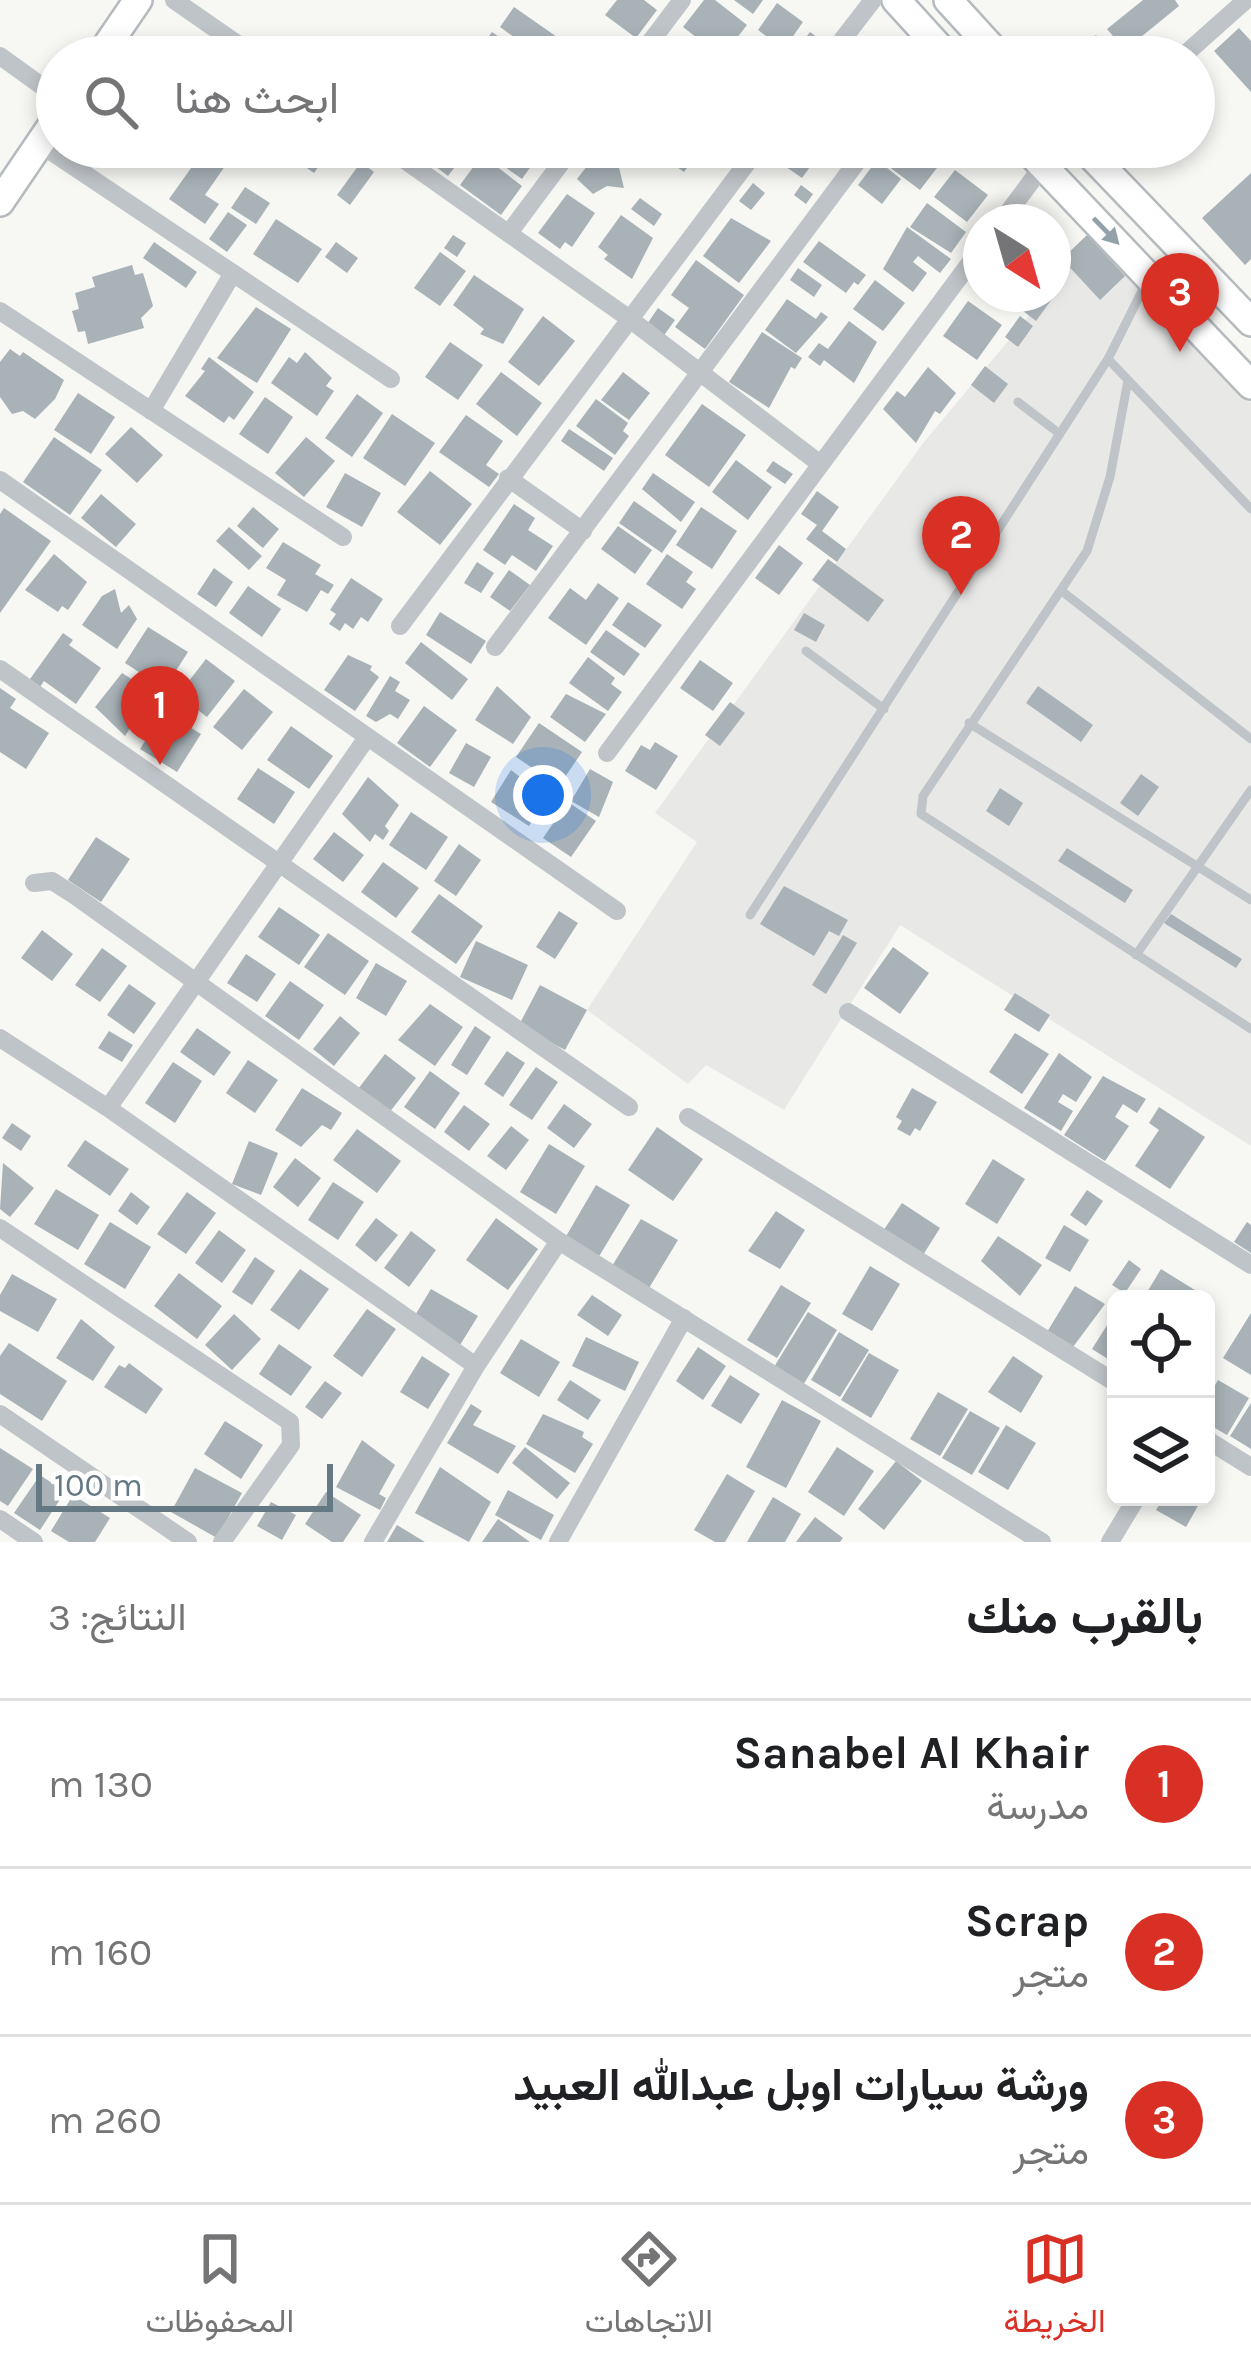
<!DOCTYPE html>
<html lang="ar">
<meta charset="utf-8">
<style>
:root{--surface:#fff;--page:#f6f6f6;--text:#202124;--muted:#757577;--line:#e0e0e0;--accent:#d93025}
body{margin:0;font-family:Karla,Vazirmatn,sans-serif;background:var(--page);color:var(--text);direction:rtl}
.controls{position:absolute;right:36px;bottom:36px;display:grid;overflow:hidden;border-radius:18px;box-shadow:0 6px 18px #0003}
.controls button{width:108px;height:108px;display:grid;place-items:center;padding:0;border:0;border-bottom:3px solid var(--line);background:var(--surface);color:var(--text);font:60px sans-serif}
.compass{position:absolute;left:963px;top:204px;width:108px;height:108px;border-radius:50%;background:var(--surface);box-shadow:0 6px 18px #0003;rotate:143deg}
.scale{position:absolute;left:36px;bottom:30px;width:297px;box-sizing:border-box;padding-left:12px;border:6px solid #657985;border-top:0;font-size:33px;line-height:42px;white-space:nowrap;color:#657985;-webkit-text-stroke:9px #fff;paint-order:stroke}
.you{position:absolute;left:543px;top:795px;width:42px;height:42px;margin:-30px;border:9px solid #fff;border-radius:50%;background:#1a73e8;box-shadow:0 0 0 18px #1a73e833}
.badge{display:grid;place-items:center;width:78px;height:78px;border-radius:50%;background:var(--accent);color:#fff;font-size:39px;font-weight:700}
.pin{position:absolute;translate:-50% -99px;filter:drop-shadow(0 3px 6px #0008)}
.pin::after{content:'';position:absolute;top:63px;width:42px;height:36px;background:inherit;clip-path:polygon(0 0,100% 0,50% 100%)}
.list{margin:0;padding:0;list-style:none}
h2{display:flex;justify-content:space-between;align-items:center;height:156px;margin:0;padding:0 48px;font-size:51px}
h2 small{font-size:39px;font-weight:400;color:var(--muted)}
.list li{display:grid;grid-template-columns:78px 1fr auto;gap:36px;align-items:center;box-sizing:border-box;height:168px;padding:0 48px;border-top:3px solid var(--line)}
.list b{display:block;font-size:45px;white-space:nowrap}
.list p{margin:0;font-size:39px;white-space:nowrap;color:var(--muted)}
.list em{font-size:39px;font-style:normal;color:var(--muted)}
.icon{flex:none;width:66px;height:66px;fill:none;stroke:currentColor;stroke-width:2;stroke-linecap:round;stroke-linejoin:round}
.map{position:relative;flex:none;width:1251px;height:1542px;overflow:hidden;direction:ltr}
.search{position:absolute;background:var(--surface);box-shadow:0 6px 18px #0003;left:36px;right:36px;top:36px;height:132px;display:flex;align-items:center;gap:30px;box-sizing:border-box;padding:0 42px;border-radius:66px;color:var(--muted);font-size:45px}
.sheet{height:660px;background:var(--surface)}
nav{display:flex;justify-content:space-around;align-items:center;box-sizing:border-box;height:168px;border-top:3px solid var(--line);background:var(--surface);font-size:33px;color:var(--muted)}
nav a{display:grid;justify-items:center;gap:6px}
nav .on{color:var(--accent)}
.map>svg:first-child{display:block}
.built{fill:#e8e8e7}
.building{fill:#a8b2b7}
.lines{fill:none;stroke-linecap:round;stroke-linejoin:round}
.secondary-casing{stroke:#b4babe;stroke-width:32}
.lane{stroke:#bfc4c8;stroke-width:9}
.street{stroke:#bfc4c8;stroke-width:18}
.secondary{stroke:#fff;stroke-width:27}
.oneway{fill:#93a1aa}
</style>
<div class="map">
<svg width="1251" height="1542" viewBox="0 0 1251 1542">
<rect width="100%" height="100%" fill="#f7f7f4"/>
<path class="built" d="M1099,231L1251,397V1146L900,925L784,1110L706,1065L688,1084L587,1010L697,842L655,813L924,442L1047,294H1053V286Z"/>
<path class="building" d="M617,0H644L657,10L636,38L605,15Z
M704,0H715L747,25L722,57L683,27Z
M734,0H763L753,14Z
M1143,0H1175L1179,6L1125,50L1107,29Z
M777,3L803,22L784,49L758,30Z
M514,7L557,37L542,57L500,27Z
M1239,28L1251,41V92L1214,51Z
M492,32L527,57H489L479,50Z
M810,32L822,41L811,57H791Z
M1096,35L1113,57H1067Z
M206,147L232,156L205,195L219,204L205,224L169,199Z
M302,147H333L314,173L294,159Z
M436,147H470L448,176L427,160Z
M489,147H535L541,152L522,179L485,153Z
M673,147L692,161L684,172L663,157Z
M690,147H728L716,165Z
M785,147H812L820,153L802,178L776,160Z
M902,147H937L947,155L920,190L888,166Z
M615,151L624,188L607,186L593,194L577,179L590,162L604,161L607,152Z
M482,155L522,186L501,215L460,185Z
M877,160L901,179L882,204L858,185Z
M361,162L374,172L350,205L337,195Z
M955,170L988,195L967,222L934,197Z
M1251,173V259L1245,265L1202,218Z
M753,183L765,193L751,210L739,201Z
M801,185L813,194L806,204L794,195Z
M245,187L270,203L256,224L231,208Z
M567,194L595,213L572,247L565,242L560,249L538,233Z
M640,198L662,214L654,226L631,209Z
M927,203L966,232L951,253L910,227Z
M228,212L247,225L227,252L209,239Z
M621,215L653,238L632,279L604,259L608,255L598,247Z
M731,218L771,241L739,283L703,256Z
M276,219L322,249L298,283L253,254Z
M907,227L951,259L940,273L918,256L913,262L927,273L913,292L883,269Z
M453,235L466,243L457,257L444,248Z
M1087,235L1125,276L1100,300L1062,259Z
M819,241L866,275L858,285L854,282L846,293L803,262Z
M154,242L197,272L186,288L143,258Z
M336,242L358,258L347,273L325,257Z
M440,252L466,271L440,306L414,288Z
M696,260L744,295L705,349L675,327L689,308L671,295Z
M132,265L135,275L143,273L153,306L141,318L144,328L88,344L85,331L78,332L72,311L79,309L75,293L95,287L92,277Z
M798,268L822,285L814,297L790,280Z
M474,275L524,309L503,344L480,334L484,329L453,305Z
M1053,276L1063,284L1036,321L1023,311L1036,294H1053Z
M875,280L905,303L883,331L853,309Z
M787,299L816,319L821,312L828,317L796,353L765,330Z
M968,301L1002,325L977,360L943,336Z
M256,307L291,329L257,383L217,358Z
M658,308L675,320L662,338L645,327Z
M543,316L575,341L539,386L508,362Z
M1020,316L1033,326L1018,347L1005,337Z
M849,321L877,342L854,383L824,360L820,366L808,357L819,343L828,349Z
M762,332L802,358L795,369L791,367L769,408L729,382Z
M450,342L483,365L458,400L425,377Z
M10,349L20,356L23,352L64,380L55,399L35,419L23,411L12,414L0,397V362Z
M305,352L332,378L326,386L334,391L317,416L271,383L289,357L297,363Z
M209,357L254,392L234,420L229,416L224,423L185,396L205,371L201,369Z
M985,366L1008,384L994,403L971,385Z
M928,367L956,393L940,414L935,411L916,443L883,409L897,391L905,397Z
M501,372L542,403L517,436L476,404Z
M623,372L650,393L629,420L601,400Z
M78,393L115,417L91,454L54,430Z
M357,394L383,413L352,457L325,438Z
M265,397L293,417L268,454L239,434Z
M596,399L628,423L623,431L629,436L615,455L576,426Z
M702,404L746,435L709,487L665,455Z
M392,414L435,443L405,486L363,458Z
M466,415L503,441L486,465L499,474L489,487L439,452Z
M131,427L163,455L137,483L105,454Z
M569,429L613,458L604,471L561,441Z
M54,437L102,470L70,515L23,482Z
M306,437L335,461L304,497L275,473Z
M736,460L772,487L748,520L712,492Z
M773,461L793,474L785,484L766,471Z
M430,471L472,504L440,545L397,512Z
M345,473L381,493L362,527L326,507Z
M653,473L695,502L681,522L642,489Z
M817,491L839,507L822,531L846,549L837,562L806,539L817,525L801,514Z
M101,494L136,524L116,547L81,518Z
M634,501L677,531L662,553L619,523Z
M514,504L535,518L528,530L553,546L536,571L512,555L505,565L483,550Z
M253,507L279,529L263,548L237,526Z
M701,507L737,531L712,569L676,545Z
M4,508L51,541L0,613V514Z
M618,526L652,550L635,574L601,549Z
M229,527L262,556L249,570L216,541Z
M283,542L321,565L315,574L334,585L328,594L321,590L307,612L277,595L286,580L266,568Z
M779,545L803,563L779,595L755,578Z
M54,554L87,582L68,610L62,606L58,612L25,590Z
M667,554L693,572L686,582L696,589L682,609L646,584Z
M828,559L884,600L868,622L812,580Z
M477,562L494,573L481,593L464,583Z
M214,568L233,582L216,607L197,594Z
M509,570L530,585L510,611L490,597Z
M351,578L383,599L368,622L361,617L353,629L345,623L340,631L329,624L336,614L330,610Z
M598,583L619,598L586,645L548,618L570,588L586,600Z
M248,586L281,609L262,637L229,613Z
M115,589L121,613L129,605L137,619L117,649L82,625L102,596Z
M628,602L662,625L645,648L612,625Z
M440,612L486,641L471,664L426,635Z
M804,613L825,625L816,642L794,630Z
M148,627L188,652L168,683L163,679L159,685L125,663Z
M606,630L640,654L624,676L590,652Z
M63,633L73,640L69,645L101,668L76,704L44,681L40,687L30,679Z
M421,642L468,679L452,700L405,663Z
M348,655L372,666L370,670L379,677L355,711L324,690Z
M588,657L615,678L611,684L622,692L608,711L569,683Z
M206,659L235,681L207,717L178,695Z
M700,660L733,683L713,711L680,688Z
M122,673L153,693L125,736L95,707Z
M390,676L400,682L395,691L410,700L398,719L390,714L376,722L366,716Z
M497,686L531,717L513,744L475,720Z
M1038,686L1093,725L1081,742L1026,703Z
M0,688L16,699L10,708L49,733L26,769L0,752Z
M244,689L273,712L242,750L213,727Z
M566,694L606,714L585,742L550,717Z
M730,702L745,713L720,746L705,735Z
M424,706L457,730L430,767L397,743Z
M164,711L201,734L177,772L140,749Z
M539,723L582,752L559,786L516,757Z
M291,726L333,756L309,789L267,760Z
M655,742L678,756L656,790L625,771L641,745L650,750Z
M466,743L491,757L474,787L449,773Z
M258,768L295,792L274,824L237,799Z
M590,769L613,782L599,817L571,801Z
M511,770L547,798L529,826L491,802Z
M1141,774L1159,787L1138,816L1120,803Z
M368,777L399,805L385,826L389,831L383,840L375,834L370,842L342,814Z
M1000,788L1023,803L1009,826L986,811Z
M568,802L596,821L571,857L543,838Z
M411,812L448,837L426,870L389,845Z
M334,832L364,855L343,882L313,859Z
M96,837L130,859L101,902L68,880Z
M459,844L481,860L456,896L434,881Z
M1067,848L1133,890L1125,903L1058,861Z
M383,862L419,888L396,918L361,892Z
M784,886L848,920L839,936L829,931L814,956L760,924Z
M439,894L483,926L456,964L411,932Z
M279,907L320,935L299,965L258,937Z
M559,911L578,923L555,959L536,947Z
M1171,914L1242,959L1236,968L1164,923Z
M42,930L73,954L52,981L21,958Z
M328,933L369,961L345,995L304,967Z
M843,935L857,943L826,994L812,985Z
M476,941L528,965L512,1000L460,977Z
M893,947L929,973L900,1014L864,988Z
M102,948L127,966L100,1002L75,985Z
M246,954L276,974L257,1002L227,983Z
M376,963L407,981L386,1016L356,998Z
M290,981L324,1005L299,1040L265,1016Z
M129,984L156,1003L134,1034L107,1015Z
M540,985L587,1010L565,1050L519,1025Z
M1015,993L1050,1015L1039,1032L1004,1010Z
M430,1004L463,1027L435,1066L398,1040Z
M340,1016L360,1033L334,1066L313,1049Z
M475,1026L491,1037L467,1075L451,1065Z
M197,1028L231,1052L214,1076L180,1052Z
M109,1031L133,1045L122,1062L98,1048Z
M1015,1033L1049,1054L1022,1094L989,1072Z
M507,1051L525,1063L503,1097L484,1084Z
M1059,1053L1092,1077L1076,1102L1063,1094L1058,1102L1073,1111L1061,1131L1024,1108Z
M385,1054L416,1078L389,1113L358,1089Z
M248,1060L278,1080L255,1113L226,1093Z
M173,1062L202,1081L175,1123L145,1103Z
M536,1067L558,1082L532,1120L509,1105Z
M430,1071L460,1093L435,1129L404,1107Z
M1103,1076L1146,1099L1137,1113L1123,1104L1115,1117L1129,1126L1105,1161L1064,1135Z
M302,1088L342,1113L331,1130L322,1125L301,1147L275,1130Z
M912,1088L937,1102L920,1131L915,1128L910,1136L897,1129L902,1121L896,1117Z
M564,1104L592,1124L574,1148L547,1128Z
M464,1105L490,1124L469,1151L444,1132Z
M1159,1107L1205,1137L1170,1189L1135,1166L1159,1130L1149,1123Z
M12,1123L31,1136L21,1151L2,1138Z
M511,1126L529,1140L506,1170L487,1156Z
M657,1127L703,1159L673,1201L628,1170Z
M357,1129L401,1161L377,1193L333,1160Z
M85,1140L129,1169L110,1196L67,1166Z
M249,1141L278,1153L261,1195L232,1184Z
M549,1144L585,1166L556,1214L520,1192Z
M295,1158L321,1178L298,1207L273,1187Z
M993,1159L1025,1179L997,1224L965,1204Z
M3,1163L34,1188L10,1217L0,1209Z
M333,1182L364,1202L338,1240L308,1220Z
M596,1185L630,1205L598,1258L565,1238Z
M56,1189L99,1215L78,1250L34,1224Z
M1087,1190L1103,1201L1086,1226L1070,1215Z
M131,1192L150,1207L137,1225L118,1211Z
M187,1192L216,1213L186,1254L157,1234Z
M902,1203L940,1228L923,1255L883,1231Z
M776,1211L805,1230L780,1269L748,1251Z
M376,1218L398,1235L376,1262L355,1245Z
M496,1218L538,1249L508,1290L466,1260Z
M641,1219L678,1240L649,1288L612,1266Z
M110,1222L151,1247L125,1289L84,1264Z
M1247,1222L1251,1225V1253L1234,1242Z
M1064,1225L1089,1240L1070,1272L1045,1258Z
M219,1230L246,1250L222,1283L195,1263Z
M411,1231L436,1250L409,1287L384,1268Z
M998,1236L1042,1265L1020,1296L981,1261Z
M255,1257L275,1271L252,1305L232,1292Z
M1129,1260L1141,1269L1125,1293L1112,1285Z
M870,1266L900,1284L872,1331L842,1314Z
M300,1269L329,1289L299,1330L270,1310Z
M1161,1269L1198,1292L1194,1299H1143Z
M179,1273L222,1306L197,1339L154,1306Z
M12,1274L57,1299L38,1332L0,1311V1295Z
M781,1285L811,1303L777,1358L747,1340Z
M1075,1286L1105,1304L1073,1347L1047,1332Z
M431,1289L478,1316L460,1345L414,1317Z
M592,1295L622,1315L608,1336L577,1315Z
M367,1309L396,1329L362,1377L333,1356Z
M1116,1311V1364L1092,1349Z
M808,1312L837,1330L803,1385L774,1367Z
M1251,1313V1375L1223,1358Z
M234,1314L261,1339L232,1370L205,1345Z
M81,1319L115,1347L93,1381L56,1358Z
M839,1332L869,1350L840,1397L811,1380Z
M586,1337L639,1362L625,1391L572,1366Z
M521,1339L560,1362L539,1397L500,1373Z
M9,1343L67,1381L42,1421L0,1394V1356Z
M279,1344L312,1367L291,1396L259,1374Z
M698,1347L726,1366L703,1400L676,1381Z
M869,1353L899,1370L871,1418L841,1400Z
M422,1356L450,1374L428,1409L400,1392Z
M1013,1356L1043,1376L1021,1413L988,1392Z
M129,1363L163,1389L146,1414L104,1387L119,1365L125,1368Z
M730,1375L760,1394L741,1424L711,1406Z
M570,1380L601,1400L588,1420L557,1400Z
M1218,1380L1249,1398L1227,1435L1206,1423V1401Z
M325,1381L342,1393L322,1419L305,1407Z
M938,1392L968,1409L940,1456L910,1439Z
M782,1400L821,1421L786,1488L746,1467Z
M1251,1403V1449L1230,1436Z
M471,1404L482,1411L473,1425L516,1446L498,1474L447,1443Z
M970,1411L1000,1428L972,1475L942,1458Z
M543,1414L584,1432L582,1437L593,1444L575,1473L526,1444Z
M225,1421L263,1445L241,1479L204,1454Z
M1006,1425L1036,1443L1008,1490L978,1472Z
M362,1440L395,1465L379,1494L386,1498L380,1510L336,1487Z
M525,1447L570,1483L557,1499L512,1463Z
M837,1447L874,1471L844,1516L808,1492Z
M0,1448L33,1469L8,1506L0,1501Z
M896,1461L922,1481L884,1530L858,1509Z
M440,1467L491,1502L469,1542L415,1513Z
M195,1468L242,1493L217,1538L171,1512Z
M727,1474L755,1491L725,1542H715L694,1530Z
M40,1475L65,1492L40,1530L14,1513Z
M508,1490L554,1515L541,1540L495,1515Z
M326,1492L361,1515L343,1542H332L305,1524Z
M73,1495L110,1518L95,1542H69L51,1531Z
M773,1497L801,1514L785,1542H747Z
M1164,1497H1203L1186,1527L1156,1510Z
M271,1502L296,1515L282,1540L257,1526Z
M815,1517L843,1538L840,1542H796Z
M498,1519L530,1542H482Z
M397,1525L425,1542H387Z"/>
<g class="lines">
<defs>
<path id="secondary" d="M896,0L948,57
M948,0L1000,57
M99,57L138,0
M1025,147L1251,385
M1083,147L1251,322
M0,202L57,118"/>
</defs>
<use href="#secondary" class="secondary-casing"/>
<path class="lane" d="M1108,359L1251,509
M1128,380L1110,477L1087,551L923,796L921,814L1251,1029
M1018,402L1060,434
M1063,592L1251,739
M806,651L884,709
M969,723L1251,900
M750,915L1108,359L1148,279
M1136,955L1251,790"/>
<path class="street" d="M174,0L256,57
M0,56L57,97
M639,57L682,0
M829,57L873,0
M1182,57L1246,0
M40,144L391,379
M386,147L627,317L819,463
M1001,222L1042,167
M509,233L573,147
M0,311L343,537
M151,411L233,273
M508,478L583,531
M0,480L617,911
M400,626L759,147
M495,647L868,147
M0,669L629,1107
M366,739L108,1108L476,1366
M607,753L981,248
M34,883L52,881L74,895L559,1241L1042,1542
M848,1012L1251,1265
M0,1038L108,1108
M688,1117L1116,1383
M0,1228L290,1422L291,1445L222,1542
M0,1414L188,1542
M1206,1439L1251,1467
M0,1519L34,1542
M373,1542L476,1366L559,1241
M558,1542L684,1318
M1110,1542L1137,1497"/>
<use href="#secondary" class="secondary"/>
</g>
<defs><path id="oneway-solid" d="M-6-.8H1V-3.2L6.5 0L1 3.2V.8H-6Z" transform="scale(3)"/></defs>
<use class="oneway" href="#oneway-solid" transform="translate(1106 231) rotate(46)"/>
</svg>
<div class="controls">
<button><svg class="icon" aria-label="locate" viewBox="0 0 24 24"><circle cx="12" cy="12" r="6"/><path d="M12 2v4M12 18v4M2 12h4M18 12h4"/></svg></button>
<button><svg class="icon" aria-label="layers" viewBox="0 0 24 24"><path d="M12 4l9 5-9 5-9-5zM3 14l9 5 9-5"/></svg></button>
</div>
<svg class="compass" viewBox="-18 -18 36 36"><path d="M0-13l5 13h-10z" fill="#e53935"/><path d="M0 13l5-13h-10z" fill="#757577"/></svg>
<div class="scale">100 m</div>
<div class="you"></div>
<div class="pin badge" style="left:160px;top:765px">1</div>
<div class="pin badge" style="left:961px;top:595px">2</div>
<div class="pin badge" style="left:1180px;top:352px">3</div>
<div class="search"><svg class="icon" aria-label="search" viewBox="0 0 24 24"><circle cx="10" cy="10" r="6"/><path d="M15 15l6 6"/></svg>ابحث هنا</div>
</div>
<section class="sheet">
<h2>بالقرب منك<small>النتائج: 3</small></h2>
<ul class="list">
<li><span class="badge">1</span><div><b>Sanabel Al Khair</b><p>مدرسة</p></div><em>130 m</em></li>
<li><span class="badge">2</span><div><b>Scrap</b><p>متجر</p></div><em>160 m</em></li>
<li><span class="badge">3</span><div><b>ورشة سيارات اوبل عبدالله العبيد</b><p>متجر</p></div><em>260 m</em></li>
</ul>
</section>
<nav>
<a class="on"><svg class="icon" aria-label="map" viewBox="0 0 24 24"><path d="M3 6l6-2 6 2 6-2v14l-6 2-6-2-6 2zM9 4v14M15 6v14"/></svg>الخريطة</a>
<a><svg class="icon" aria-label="directions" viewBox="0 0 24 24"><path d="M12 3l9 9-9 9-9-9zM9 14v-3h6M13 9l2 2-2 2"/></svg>الاتجاهات</a>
<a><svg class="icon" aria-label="saved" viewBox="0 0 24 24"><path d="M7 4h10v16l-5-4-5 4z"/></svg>المحفوظات</a>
</nav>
